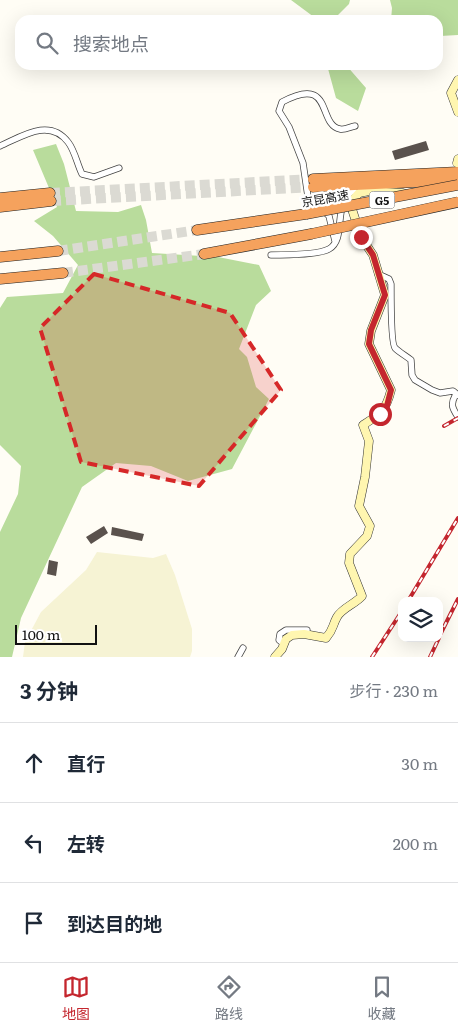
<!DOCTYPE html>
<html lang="zh">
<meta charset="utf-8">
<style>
:root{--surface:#fff;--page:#f6f6f7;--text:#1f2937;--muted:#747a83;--line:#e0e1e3;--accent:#c4262e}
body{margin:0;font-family:Literata,"Noto Sans SC",serif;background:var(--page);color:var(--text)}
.controls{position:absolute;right:15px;bottom:15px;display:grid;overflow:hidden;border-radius:10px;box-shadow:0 5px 20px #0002}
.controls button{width:45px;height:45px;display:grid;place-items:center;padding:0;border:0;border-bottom:1px solid var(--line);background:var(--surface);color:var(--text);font:25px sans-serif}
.scale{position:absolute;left:15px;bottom:12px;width:82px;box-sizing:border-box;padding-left:5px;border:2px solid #111;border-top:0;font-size:14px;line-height:18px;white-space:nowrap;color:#111;-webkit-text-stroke:4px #fff;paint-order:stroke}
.stop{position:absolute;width:15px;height:15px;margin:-11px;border:4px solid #c4262e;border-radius:50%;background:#fff}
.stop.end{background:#c4262e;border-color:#fff;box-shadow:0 1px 5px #0008}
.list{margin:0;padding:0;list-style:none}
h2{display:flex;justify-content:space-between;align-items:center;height:65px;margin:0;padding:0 20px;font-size:21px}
h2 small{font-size:16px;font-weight:400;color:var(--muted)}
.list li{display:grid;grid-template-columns:32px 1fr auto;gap:15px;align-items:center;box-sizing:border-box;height:80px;padding:0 20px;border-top:1px solid var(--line)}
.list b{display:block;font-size:19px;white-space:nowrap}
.list em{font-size:16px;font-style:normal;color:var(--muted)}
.icon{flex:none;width:28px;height:28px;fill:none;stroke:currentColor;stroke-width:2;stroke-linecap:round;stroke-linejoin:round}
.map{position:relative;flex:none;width:458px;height:657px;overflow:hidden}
.search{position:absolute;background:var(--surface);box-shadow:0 5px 20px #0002;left:15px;right:15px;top:15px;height:55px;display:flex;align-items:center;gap:12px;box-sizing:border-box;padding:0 18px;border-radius:15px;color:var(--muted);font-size:19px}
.sheet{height:305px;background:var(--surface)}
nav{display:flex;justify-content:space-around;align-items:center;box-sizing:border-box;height:70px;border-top:1px solid var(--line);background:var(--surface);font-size:14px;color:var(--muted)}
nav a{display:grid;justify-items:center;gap:2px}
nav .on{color:var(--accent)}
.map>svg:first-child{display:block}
.farmland{fill:#f6f3d4}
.forest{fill:#b9dc9c}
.building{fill:#5a524d}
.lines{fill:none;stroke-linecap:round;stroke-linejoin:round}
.highway-tunnel{stroke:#dbdad3;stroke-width:10;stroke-dasharray:10 5;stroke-linecap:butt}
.street-casing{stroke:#444;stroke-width:7}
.secondary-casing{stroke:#333;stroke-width:9}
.highway-casing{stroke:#222;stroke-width:11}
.street{stroke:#fff;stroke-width:5.5}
.secondary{stroke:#fff6b0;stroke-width:8}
.highway{stroke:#f5a25d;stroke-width:10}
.rail-casing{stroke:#c4262e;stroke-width:4}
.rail{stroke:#fff;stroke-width:2;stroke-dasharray:5.5;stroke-linecap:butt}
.highway-bridge-casing{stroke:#222;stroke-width:11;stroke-linecap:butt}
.highway-bridge{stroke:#f5a25d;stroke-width:10}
.route{stroke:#c4262e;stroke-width:6}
.marked{fill:#d62828;fill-opacity:0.2;stroke:#d62828;stroke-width:4;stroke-dasharray:10 6;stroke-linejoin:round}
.labels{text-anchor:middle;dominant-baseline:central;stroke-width:5;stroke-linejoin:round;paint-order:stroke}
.shield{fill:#fff;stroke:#585858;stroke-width:1}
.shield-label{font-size:11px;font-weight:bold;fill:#111}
.street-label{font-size:12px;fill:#111;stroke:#fff}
</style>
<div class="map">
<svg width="458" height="657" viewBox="0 0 458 657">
<rect width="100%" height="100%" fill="#fffdf5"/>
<path class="farmland" d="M97,552L153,558L166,554L175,575L192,629V651L190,657H23L25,642L41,612L86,570Z"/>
<path class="forest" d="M291,0H350L349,4L333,20H318Z
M390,0H458V35L440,36L438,39V20H391L392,8Z
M327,65H346L366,88L358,111L336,98Z
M56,144L64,164L76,211L118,212L141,205L146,220L152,253L218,257L259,265L271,291L256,305L239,349L247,357L256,387L269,399L232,469L188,481L151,466L116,463L82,487L21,618L12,657H0V532L18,494L21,466L0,445V308L7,297L63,293L78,265L53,236L34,221L57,207L33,150Z"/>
<path class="building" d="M426,141L429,150L395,160L392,151Z
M104,526L108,533L91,544L86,537Z
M112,527L144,534L142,541L111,535Z
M49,560L58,562L56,576L47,574Z"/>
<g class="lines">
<path class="highway-tunnel" d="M50,193L313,179
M51,201L313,187
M58,251L197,230
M63,273L204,254"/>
<defs>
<path id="street" d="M0,146C21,137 49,117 68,142C75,151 77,164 82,174L94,177L119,168
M335,241L329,216L323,210L313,204L308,197L303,163L289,127L279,111L282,102C334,74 317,125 340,129C345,130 350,127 355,126
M271,255C285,255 318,255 329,249C347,239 332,204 353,191L359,193
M378,274L389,279L391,284C391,293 391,344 395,348C399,352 406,356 411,360L412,375L415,380L432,390L440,393L453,391L458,395
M458,395L455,396C450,405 453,409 458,417
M284,644L279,640L280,634L286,630H307
M238,657L243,648"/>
<path id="secondary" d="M458,80L451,93L458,112
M457,163L458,159
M275,657L282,649L286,639L292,635L304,634L326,638C334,629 332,626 337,617C342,608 355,604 362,596L349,563L350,554L367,536L370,526L359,506L365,477L369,441L363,425C380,414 386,411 391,390L369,344L371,331L385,295L373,255L361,237L350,203L359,193L369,191L403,193"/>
<path id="highway" d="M313,179L458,172
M313,187L458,180
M0,198L50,193
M0,207L51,201
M197,230L306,214
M204,254L311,234
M0,257L58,251
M0,279L63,273"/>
</defs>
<use href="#street" class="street-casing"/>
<use href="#secondary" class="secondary-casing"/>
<use href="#highway" class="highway-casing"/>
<use href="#street" class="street"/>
<use href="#secondary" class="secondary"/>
<use href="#highway" class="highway"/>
<defs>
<path id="rail" d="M444,426L458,418
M408,601L458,518
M439,637L458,599
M372,657L402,611
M430,657L439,638"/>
</defs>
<use href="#rail" class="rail-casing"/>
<use href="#rail" class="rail"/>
<defs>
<path id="highway-bridge" d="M306,214L458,185
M311,234L458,202"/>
</defs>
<use href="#highway-bridge" class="highway-bridge-casing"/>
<use href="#highway-bridge" class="highway-bridge"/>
</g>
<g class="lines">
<path class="route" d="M361,237L373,255L385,295L371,330L369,344L391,390L387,406L380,414"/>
</g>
<path class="marked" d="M94,274L230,313L281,390L199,486L81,462L40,328Z"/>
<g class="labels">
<rect class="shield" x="369.5" y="191.5" width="25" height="17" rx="4"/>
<g class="shield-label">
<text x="382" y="200">G5</text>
</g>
<g class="street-label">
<text transform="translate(325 198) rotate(-10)">京昆高速</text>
</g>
</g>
</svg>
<div class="controls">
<button><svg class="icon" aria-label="layers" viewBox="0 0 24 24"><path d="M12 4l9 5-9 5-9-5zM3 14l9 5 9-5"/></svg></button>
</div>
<div class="scale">100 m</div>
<div class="stop" style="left:380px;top:414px"></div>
<div class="stop end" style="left:361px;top:237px"></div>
<div class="search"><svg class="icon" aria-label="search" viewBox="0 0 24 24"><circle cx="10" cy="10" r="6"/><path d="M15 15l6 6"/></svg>搜索地点</div>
</div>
<section class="sheet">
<h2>3 分钟<small>步行 · 230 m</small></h2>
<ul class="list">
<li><svg class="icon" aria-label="ahead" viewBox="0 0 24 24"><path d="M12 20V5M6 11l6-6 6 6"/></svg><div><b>直行</b></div><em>30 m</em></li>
<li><svg class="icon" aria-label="left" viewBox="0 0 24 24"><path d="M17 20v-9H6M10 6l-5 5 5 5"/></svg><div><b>左转</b></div><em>200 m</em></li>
<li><svg class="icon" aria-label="arrive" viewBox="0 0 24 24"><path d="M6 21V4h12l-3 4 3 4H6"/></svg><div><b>到达目的地</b></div></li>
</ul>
</section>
<nav>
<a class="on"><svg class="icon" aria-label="map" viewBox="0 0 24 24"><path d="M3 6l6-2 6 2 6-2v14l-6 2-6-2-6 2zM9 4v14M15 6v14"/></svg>地图</a>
<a><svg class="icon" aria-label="directions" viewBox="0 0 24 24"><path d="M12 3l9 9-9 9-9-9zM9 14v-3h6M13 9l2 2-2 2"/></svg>路线</a>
<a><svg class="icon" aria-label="saved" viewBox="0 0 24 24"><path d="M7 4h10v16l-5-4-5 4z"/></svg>收藏</a>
</nav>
